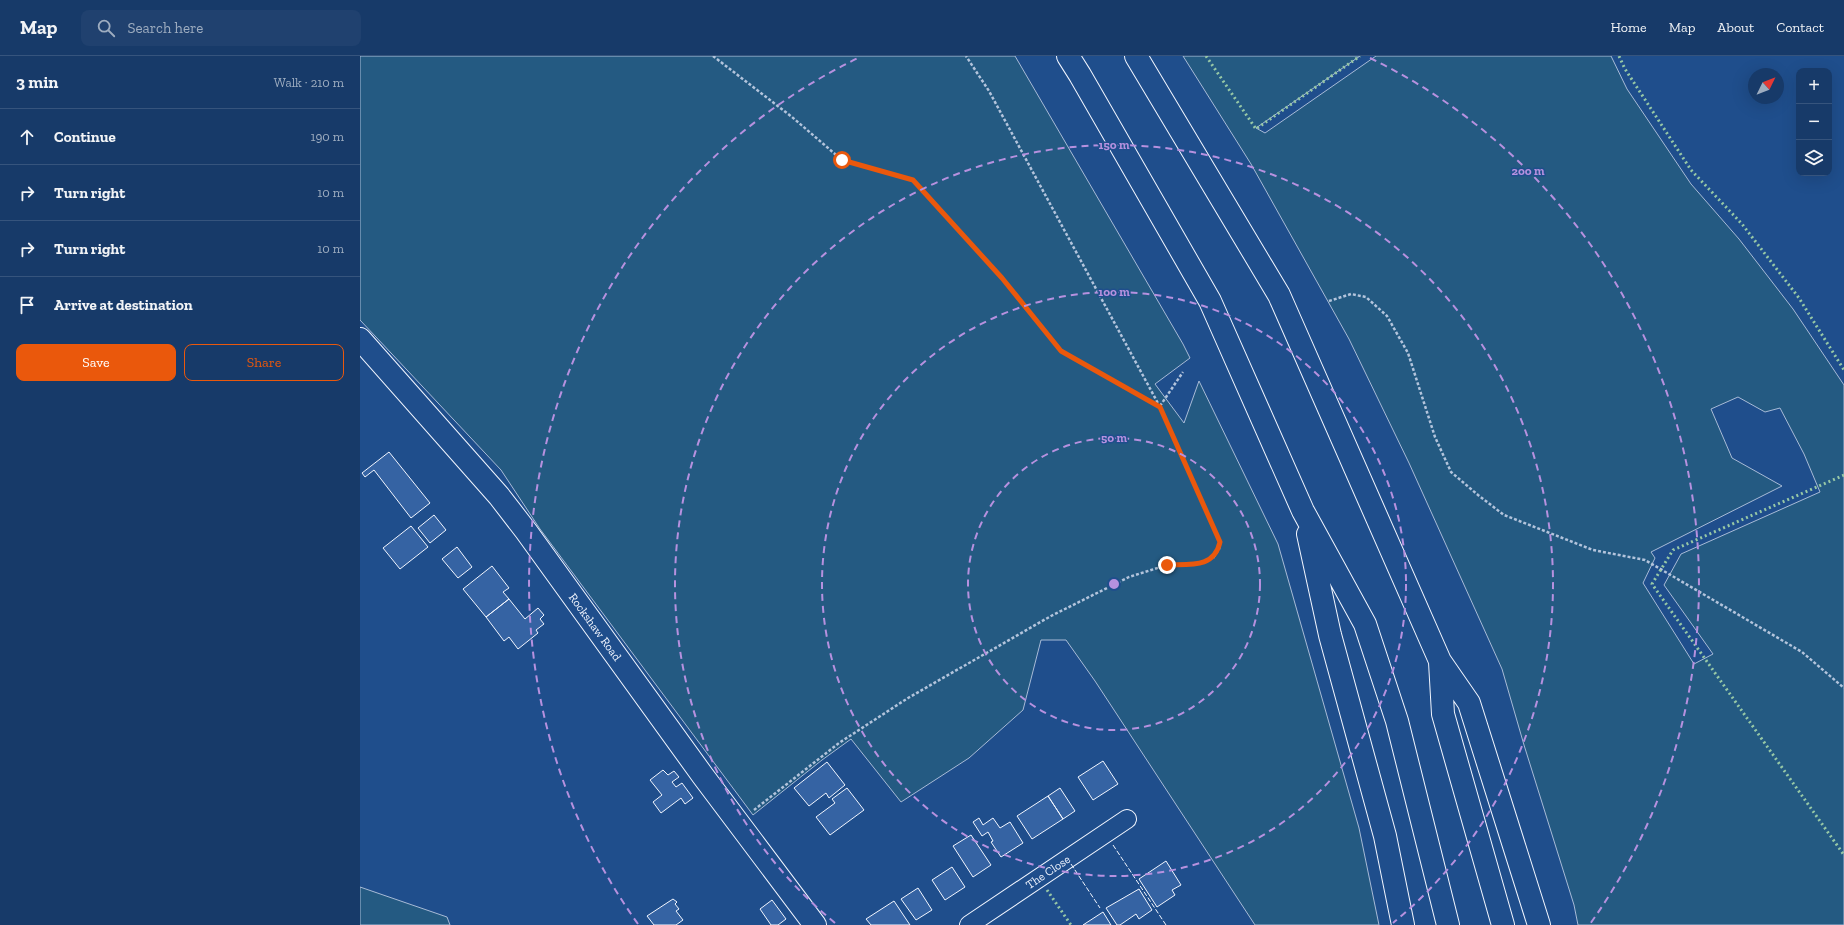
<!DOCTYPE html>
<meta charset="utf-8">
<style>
:root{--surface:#173a69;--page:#20416f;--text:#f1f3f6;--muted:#9eadc0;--line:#36547d;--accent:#ea580c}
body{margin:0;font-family:"Zilla Slab",serif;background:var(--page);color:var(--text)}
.controls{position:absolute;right:12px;top:12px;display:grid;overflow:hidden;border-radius:8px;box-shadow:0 4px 16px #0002}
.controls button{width:36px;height:36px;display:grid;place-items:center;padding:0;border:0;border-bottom:1px solid var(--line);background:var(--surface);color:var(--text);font:20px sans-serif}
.compass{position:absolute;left:1388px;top:12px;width:36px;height:36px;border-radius:50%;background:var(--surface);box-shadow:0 4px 16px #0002;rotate:47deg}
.stop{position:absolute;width:12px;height:12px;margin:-9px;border:3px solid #ea580c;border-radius:50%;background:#fff}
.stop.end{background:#ea580c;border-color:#fff;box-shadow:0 1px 4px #0008}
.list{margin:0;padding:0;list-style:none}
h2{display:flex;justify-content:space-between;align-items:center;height:52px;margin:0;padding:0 16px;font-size:17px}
h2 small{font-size:13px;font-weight:400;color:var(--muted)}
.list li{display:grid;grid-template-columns:26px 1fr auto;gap:12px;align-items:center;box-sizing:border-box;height:56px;padding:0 16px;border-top:1px solid var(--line)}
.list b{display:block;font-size:15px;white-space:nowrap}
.list em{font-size:13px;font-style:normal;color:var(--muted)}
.actions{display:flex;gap:8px;padding:12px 16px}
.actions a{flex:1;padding:9px 0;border:1px solid var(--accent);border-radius:8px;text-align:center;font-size:14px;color:var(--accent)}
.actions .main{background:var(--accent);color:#fff}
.icon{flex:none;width:22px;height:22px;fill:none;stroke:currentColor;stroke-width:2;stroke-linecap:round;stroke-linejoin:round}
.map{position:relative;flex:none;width:1484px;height:869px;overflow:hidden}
header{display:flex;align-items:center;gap:24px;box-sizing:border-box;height:56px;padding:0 20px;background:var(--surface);border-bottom:1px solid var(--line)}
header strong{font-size:19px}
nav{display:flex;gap:22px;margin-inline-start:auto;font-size:14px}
.search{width:280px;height:36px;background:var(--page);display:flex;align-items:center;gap:10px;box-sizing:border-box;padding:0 14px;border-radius:8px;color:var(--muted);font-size:15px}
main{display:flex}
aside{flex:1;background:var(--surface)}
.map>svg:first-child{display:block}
.green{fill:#245a82;stroke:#a8bbd7;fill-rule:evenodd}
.building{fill:#3563a3;stroke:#f2f6ff}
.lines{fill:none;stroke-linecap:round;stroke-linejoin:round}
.minor-casing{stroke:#f2f6ff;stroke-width:20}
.tertiary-casing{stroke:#f2f6ff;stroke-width:24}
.motorway-casing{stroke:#f2f6ff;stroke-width:24}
.path{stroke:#b3c4dc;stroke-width:2.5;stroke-dasharray:3 2;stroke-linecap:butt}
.minor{stroke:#1f4e8c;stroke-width:18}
.tertiary{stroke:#1f4e8c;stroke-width:22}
.motorway{stroke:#1f4e8c;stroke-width:22}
.hedge{stroke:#97c8a6;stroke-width:3;stroke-dasharray:2 3;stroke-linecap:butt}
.fence{stroke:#f2f6ff;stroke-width:1;stroke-dasharray:5 2;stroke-linecap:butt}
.route{stroke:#ea580c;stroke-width:5}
.ring{fill:none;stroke:#b691df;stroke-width:2;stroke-dasharray:7 5}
.labels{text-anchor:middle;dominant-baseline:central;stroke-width:3;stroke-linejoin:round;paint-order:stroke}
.street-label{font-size:12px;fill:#f2f6ff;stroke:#1f4e8c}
.centre{fill:#b691df;stroke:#1f4e8c;stroke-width:2}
.ring-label{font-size:12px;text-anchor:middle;font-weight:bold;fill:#b691df;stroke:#1f4e8c;stroke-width:3;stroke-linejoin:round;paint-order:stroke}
</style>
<header>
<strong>Map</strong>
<div class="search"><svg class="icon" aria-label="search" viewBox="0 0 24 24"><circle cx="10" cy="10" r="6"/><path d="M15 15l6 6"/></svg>Search here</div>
<nav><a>Home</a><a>Map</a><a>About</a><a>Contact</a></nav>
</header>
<main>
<aside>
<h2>3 min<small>Walk · 210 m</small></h2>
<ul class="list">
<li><svg class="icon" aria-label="ahead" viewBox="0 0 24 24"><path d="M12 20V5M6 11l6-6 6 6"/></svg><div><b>Continue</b></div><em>190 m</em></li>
<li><svg class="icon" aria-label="right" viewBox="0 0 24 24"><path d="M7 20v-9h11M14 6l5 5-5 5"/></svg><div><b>Turn right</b></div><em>10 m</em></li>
<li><svg class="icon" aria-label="right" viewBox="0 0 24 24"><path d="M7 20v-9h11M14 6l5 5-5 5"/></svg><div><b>Turn right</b></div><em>10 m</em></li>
<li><svg class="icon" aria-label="arrive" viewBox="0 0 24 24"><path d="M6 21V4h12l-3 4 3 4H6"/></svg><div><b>Arrive at destination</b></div></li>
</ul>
<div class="actions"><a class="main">Save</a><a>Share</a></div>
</aside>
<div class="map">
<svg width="1484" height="869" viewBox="0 0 1484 869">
<rect width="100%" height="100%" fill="#1f4e8c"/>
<path class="green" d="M0,0H655L823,288L830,302L795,328L824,367L839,325L918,488L999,772L1019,869H895L735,625L706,584H681L663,654L609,702L541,746L491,683L462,704L393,759L180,473L141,414L0,264Z
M823,0H1000L896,72L905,77L1016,0H1251L1267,33L1331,128L1379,183L1433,253L1484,329V869H1218L1214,849L1164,689L1142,613L1049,407L989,283L891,108ZM1378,341L1405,356L1420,352L1444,398L1460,436L1321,498L1304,529L1353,598L1334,608L1283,527L1295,502L1291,496L1422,430L1372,402L1351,353Z
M0,831L87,861L90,869H0Z"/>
<path class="building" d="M29,396L70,447L51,462L14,414L5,421L2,417Z
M74,459L86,474L70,487L58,472Z
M51,470L68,491L40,513L23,492Z
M97,491L112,511L98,522L82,503Z
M132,510L149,532L143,536L149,543L126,561L103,533Z
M149,543L165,563L178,552L184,559L180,563L184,568L176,574L178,577L158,593L149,581L144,585L126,561Z
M743,705L758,728L733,744L718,721Z
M467,706L485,729L469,742L466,737L449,750L434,732Z
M303,714L308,719L314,715L319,721L312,726L316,731L322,727L333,742L325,748L321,742L301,757L293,746L302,739L290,724Z
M487,732L504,754L470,779L456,761L475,747L472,743Z
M700,732L715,755L703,763L688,740Z
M688,740L703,763L672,783L657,760Z
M619,762L623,769L633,762L640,772L650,766L663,787L641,801L631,786L633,785L628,776L622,780L613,766Z
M611,779L631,809L613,821L593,790Z
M806,805L821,829L812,834L815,839L797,851L779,823Z
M592,811L605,831L585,844L572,824Z
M558,832L572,854L556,864L541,843Z
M779,833L792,854L779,863L776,858L760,869H757L746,852Z
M313,843L317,846L315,848L319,853L316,855L323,864L316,869H294L287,860Z
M412,844L426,863L418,869H411L400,853Z
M534,845L550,869H511L506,863Z
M743,856L751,869H723Z"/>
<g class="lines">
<defs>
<path id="minor" d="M609,869L767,763"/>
<path id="tertiary" d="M0,283L139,440L166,475L343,720L455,869"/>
<path id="motorway" d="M708,0L720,19L850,245L943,455L1005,568L1037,665L1088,869
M776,0L919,239L1080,605L1109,647L1179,869
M948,478L970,579L1025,780L1043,869
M1080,606L1083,658L1143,869"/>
</defs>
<use href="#minor" class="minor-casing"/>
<use href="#tertiary" class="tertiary-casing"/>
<use href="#motorway" class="motorway-casing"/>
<path class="path" d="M353,0L432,61L482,104L553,124L642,222L701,295L799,350
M969,245L991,238L1006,241L1027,260L1048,297L1075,381L1091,416L1118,439L1144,459L1233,494L1285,504L1442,596L1484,632
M800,350L823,316
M394,754L479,687L548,642L691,560L769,521L807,509L838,508L853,502L859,493L860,486L800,351L629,35L606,0"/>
<use href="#minor" class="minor"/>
<use href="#tertiary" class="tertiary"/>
<use href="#motorway" class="motorway"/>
<path class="hedge" d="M846,0L896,73L1000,0
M1259,0L1265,13L1331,114L1382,168L1439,242L1484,314
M1484,419L1313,494L1292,528L1484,799
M687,834L711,869"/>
<path class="fence" d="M753,789L806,869
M711,808L740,852"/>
</g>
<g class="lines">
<path class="route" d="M482,104L553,124L642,222L701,295L800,351L860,486C854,513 829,508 807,509"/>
</g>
<g class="ring">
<circle cx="754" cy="528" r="146"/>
<circle cx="754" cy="528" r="292"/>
<path d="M475 867A439 439 0 1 1 1033 867"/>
<path d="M278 868A585 585 0 0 1 498 2M1010 2A585 585 0 0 1 1230 868"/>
</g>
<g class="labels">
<g class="street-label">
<text transform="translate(235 571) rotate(54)">Rockshaw Road</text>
<text transform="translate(688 816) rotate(-34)">The Close</text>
</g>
</g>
<circle cx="754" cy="528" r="6" class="centre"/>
<g class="ring-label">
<text x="754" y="93">150 m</text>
<text x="1168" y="119">200 m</text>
<text x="754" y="240">100 m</text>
<text x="754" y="386">50 m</text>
</g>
</svg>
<div class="controls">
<button>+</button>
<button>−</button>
<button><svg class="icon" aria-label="layers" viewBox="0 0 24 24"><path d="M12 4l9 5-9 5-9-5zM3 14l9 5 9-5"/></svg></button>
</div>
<svg class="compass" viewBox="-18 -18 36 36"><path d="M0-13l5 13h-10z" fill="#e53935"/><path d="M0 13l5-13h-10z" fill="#9eadc0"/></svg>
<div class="stop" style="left:482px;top:104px"></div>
<div class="stop end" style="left:807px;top:509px"></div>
</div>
</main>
